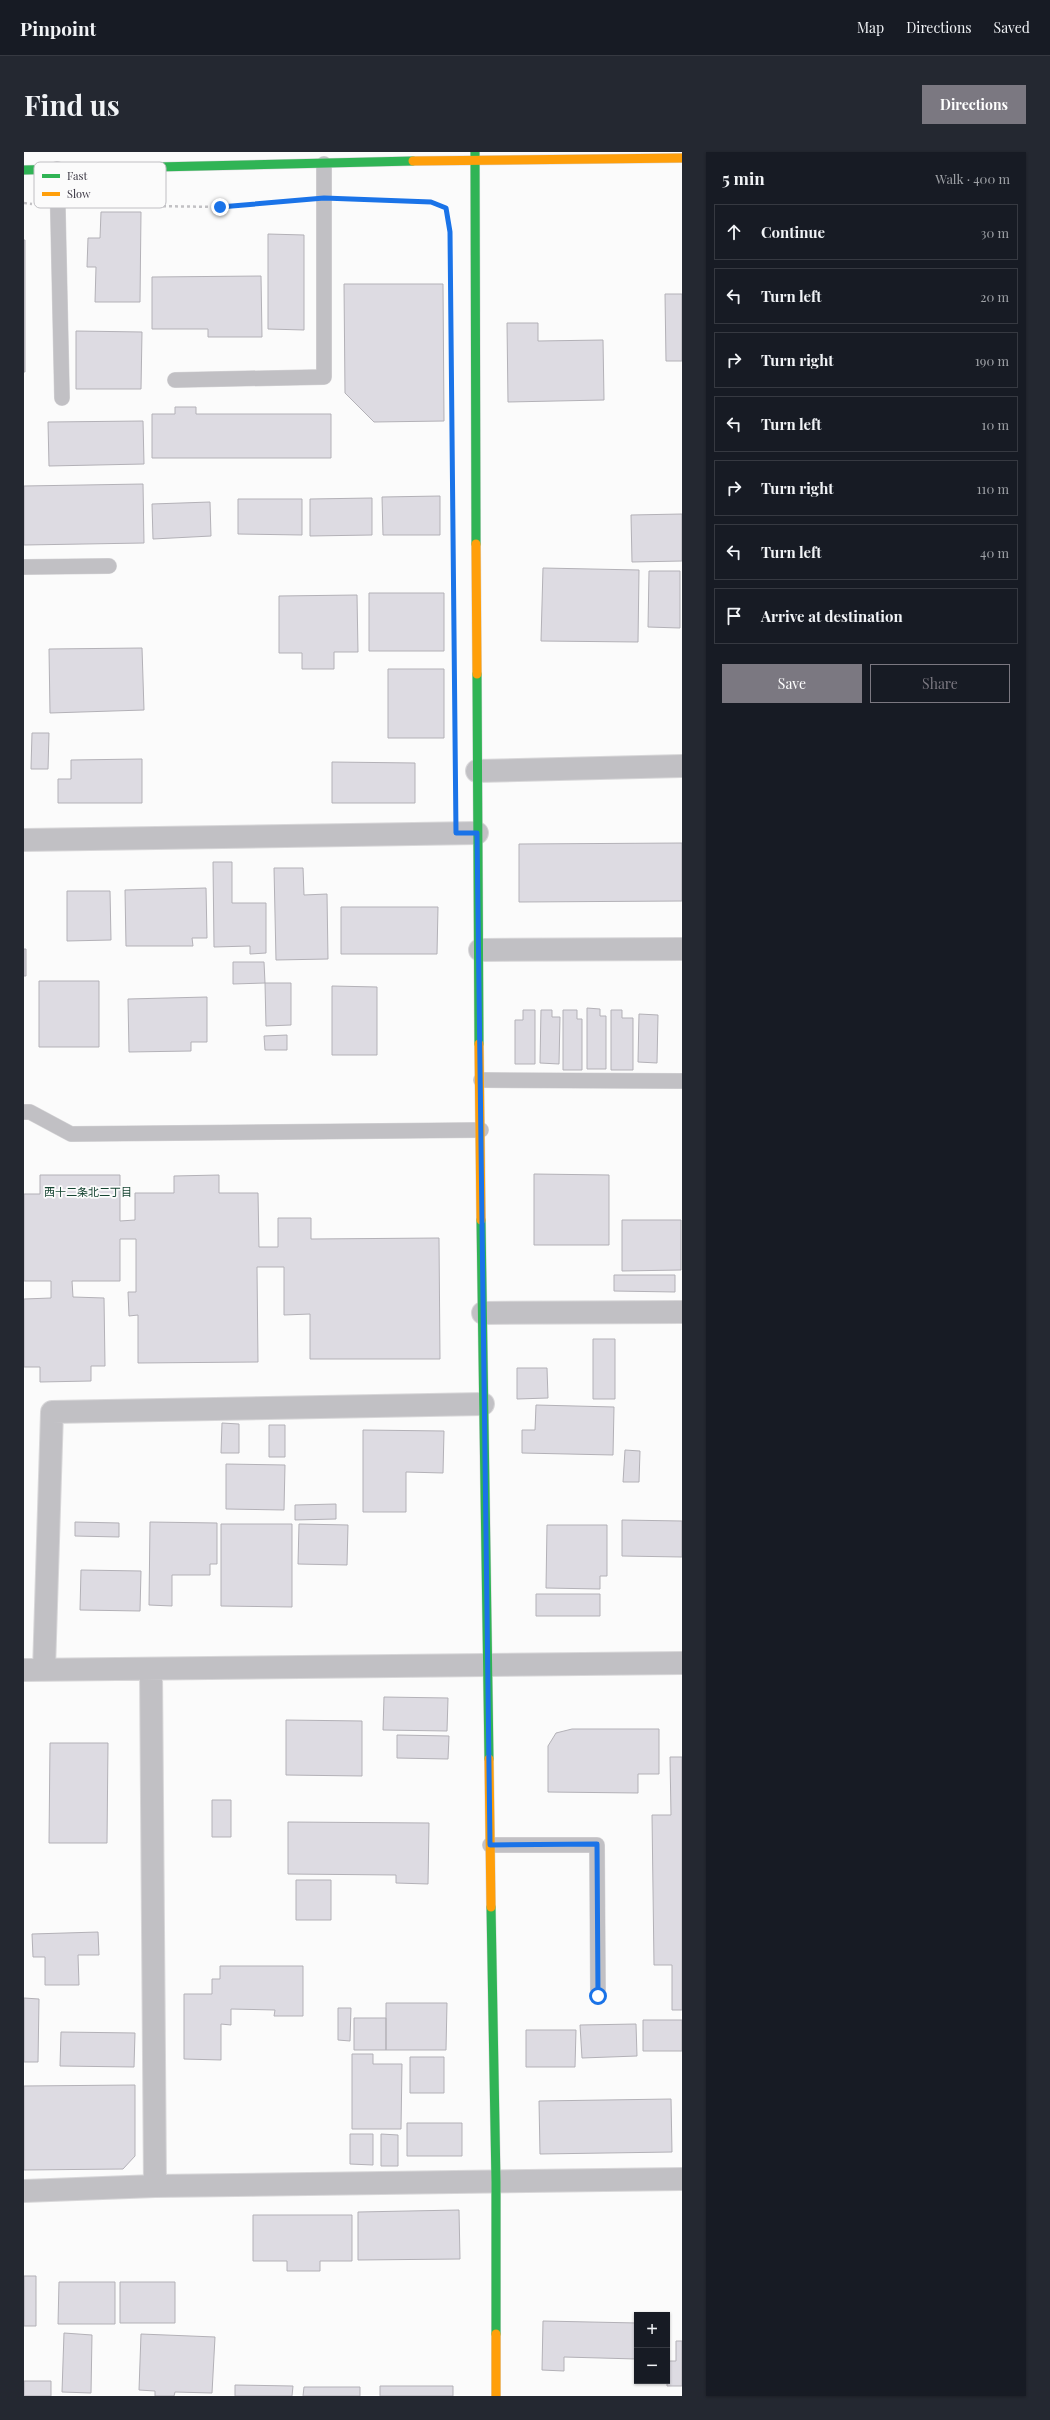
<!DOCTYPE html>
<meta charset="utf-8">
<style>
:root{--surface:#171b24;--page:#242831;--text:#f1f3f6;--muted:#9ea1a6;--line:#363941;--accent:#7b7881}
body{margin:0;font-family:"Playfair Display","Noto Sans JP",serif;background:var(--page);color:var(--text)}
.controls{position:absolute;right:12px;bottom:12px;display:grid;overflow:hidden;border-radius:0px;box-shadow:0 1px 3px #0004}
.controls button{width:36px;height:36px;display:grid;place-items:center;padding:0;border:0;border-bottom:1px solid var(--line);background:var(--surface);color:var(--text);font:20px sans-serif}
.stop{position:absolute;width:12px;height:12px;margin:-9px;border:3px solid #1a73e8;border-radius:50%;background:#fff}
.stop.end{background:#1a73e8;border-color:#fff;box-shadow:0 1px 4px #0008}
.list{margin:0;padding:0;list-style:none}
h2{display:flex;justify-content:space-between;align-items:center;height:52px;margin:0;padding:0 16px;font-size:17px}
h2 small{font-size:13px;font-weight:400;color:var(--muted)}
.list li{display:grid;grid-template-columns:26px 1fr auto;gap:12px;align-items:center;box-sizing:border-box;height:56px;margin:0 8px 8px;padding:0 8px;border:1px solid var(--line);border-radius:0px}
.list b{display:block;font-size:15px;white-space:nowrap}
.list em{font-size:13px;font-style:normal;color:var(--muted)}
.actions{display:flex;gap:8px;padding:12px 16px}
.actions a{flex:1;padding:9px 0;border:1px solid var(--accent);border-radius:0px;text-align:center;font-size:14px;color:var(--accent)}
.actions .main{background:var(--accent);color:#fff}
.icon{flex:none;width:22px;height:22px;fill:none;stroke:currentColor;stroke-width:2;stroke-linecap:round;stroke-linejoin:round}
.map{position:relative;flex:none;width:658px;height:2244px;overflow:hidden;border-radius:0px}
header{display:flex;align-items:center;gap:24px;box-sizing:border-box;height:56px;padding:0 20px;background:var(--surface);border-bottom:1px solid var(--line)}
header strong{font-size:19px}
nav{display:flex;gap:22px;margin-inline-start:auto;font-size:14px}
.intro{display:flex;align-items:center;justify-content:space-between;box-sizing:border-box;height:96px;padding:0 24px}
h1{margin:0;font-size:28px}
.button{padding:10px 18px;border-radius:0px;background:var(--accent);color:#fff;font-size:14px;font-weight:700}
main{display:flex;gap:24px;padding:0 24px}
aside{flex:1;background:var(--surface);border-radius:0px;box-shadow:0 1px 3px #0004}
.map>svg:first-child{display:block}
.building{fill:#dddbe2;stroke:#b3b1b7}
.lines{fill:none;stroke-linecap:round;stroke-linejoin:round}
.lane-casing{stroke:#d8d7d9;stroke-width:16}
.street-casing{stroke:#d8d7d9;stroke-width:24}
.fast-casing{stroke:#d8d7d9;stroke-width:10}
.slow-casing{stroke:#d8d7d9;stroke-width:10}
.path{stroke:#c2c1c4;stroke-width:2.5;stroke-dasharray:3 3;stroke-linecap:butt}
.lane{stroke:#c1c0c4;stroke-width:15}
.street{stroke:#c1c0c4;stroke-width:22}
.fast{stroke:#30b455;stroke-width:9}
.slow{stroke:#ff9f0a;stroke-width:9}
.route{stroke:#1a73e8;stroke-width:5}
.labels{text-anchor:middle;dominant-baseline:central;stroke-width:3.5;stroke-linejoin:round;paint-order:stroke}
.neighbourhood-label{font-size:11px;fill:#164432;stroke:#fbfbfb}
.key{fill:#fbfbfb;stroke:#c0bfc3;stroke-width:1}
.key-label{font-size:11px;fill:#36323f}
</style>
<header>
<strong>Pinpoint</strong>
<nav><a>Map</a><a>Directions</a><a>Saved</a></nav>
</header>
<div class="intro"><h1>Find us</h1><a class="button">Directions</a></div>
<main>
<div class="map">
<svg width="658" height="2244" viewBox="0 0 658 2244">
<rect width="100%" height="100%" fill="#fbfbfb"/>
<path class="building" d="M77,60H117L116,150H71L72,115H63L64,86H76Z
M244,82L280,83V178L244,177Z
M0,88H1V220H0Z
M237,124L238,185H184V177H128V125Z
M320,132H419L420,269L350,270L321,241Z
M641,142H658V209H642Z
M483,171H514V189L579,188L580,248L484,250Z
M52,179L118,180L117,237H52Z
M151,255H172V262H307V306H128V262H151Z
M119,269L120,312L25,314L24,270Z
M119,332L120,391L0,393V334Z
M416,344V383H359L358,345Z
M348,346V383L286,384V347Z
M214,347H278V383L214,382Z
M186,350L187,384L129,387L128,352Z
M658,362V409L608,410L607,363Z
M519,416L615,418L614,490L517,489Z
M625,419H656V476L624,475Z
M345,441H420V499H345Z
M333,443L334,500H310V517H278V501H255V444Z
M118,496L120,558L26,561L25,497Z
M364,517H420V586H364Z
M8,581H25L24,617H7Z
M118,607V651H34V627H47V608Z
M308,610L391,611V651H308Z
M658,691V749L495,750V692Z
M189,710H208V751H242V801L226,802V794L190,795Z
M250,716H279L280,743L303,742L304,807L252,808Z
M182,736L183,786H168L169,794H102L101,738Z
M43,739H86L87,788L43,789Z
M317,755H414L413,802H317Z
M0,797H2V824H0Z
M209,810H240L241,831L209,832Z
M15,829H75V895H15Z
M241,831H267V873L242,874Z
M308,834L353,835V903H308Z
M183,845V890H167V899L105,900L104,847Z
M563,856L576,857V864H582V917H563Z
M499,858H511V912H491V868H499Z
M517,858H528V865H536L535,912L516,911Z
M539,858H553V867H558V918H539Z
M587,858H598V866H609V918H587Z
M615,862L634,863L633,911L614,910Z
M263,883V898H241L240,884Z
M510,1022L585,1023V1093H510Z
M16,1023H96V1069L111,1068V1041H150V1024L195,1023V1041H234L235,1095H254V1066H287V1087L415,1086L416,1207H286V1162L260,1163V1115H233L234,1210L114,1211V1163L105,1164L104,1140H112V1087H96V1129H48L49,1145L80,1146L81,1214H67V1229L16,1230V1215H0V1147L27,1146V1129H0V1042H16Z
M598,1068H657V1118L598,1119Z
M590,1123H651V1140L590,1139Z
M569,1187H591V1247H569Z
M493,1216H523L524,1246L493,1247Z
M512,1253L590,1255L589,1303L498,1301V1278H511Z
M198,1271L215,1272V1301H197Z
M245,1273H261V1305H245Z
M339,1278L420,1279L419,1321L382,1320V1360H339Z
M601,1298L616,1299L615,1330H599Z
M202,1312L261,1313L260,1358L202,1357Z
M312,1352V1367L271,1368V1353Z
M598,1368L658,1369V1405L598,1404Z
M51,1370L95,1371V1385L51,1384Z
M126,1370L193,1371V1412H186V1423H148V1454L125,1453Z
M197,1372H268V1455L197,1454Z
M275,1372L324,1373L323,1413L274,1412Z
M523,1373H583V1424H576V1437L522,1436Z
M57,1418L117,1419L116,1459L56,1458Z
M512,1442H576V1464H512Z
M360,1545L424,1546L423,1579L359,1578Z
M262,1568L338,1569V1624L262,1623Z
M548,1577H635V1622H614V1641L524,1640V1594L532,1581Z
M373,1583L425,1584L424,1607L373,1606Z
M26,1591H84L83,1691H25Z
M646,1605H658V1858H648V1813H630L628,1663H647Z
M188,1648H207V1685H188Z
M264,1670L405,1671L404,1732L372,1731V1723L264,1722Z
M272,1728H307V1768H272Z
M74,1780L75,1803H54L55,1833H21V1805H9L8,1782Z
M196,1814H279V1864H250L251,1858L207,1857V1873L197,1872V1908L160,1907V1842H188V1827H196Z
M0,1846L15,1847L14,1910H0Z
M362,1851H423L422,1898H362Z
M314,1856H327L326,1889L314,1888Z
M330,1866H362V1898H330Z
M619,1868H658V1899H619Z
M612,1872L613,1904L558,1906L556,1873Z
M502,1878H552L551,1915H502Z
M37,1880L111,1881L110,1915L36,1914Z
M328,1902H349V1912H378L377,1977H328Z
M386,1905H420V1941H386Z
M111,1933V2004L99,2017L0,2018V1934Z
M647,1947L648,2000L516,2002L515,1949Z
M383,1971H438V2004H383Z
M326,1982H349V2013L326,2012Z
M357,1982L374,1983V2014H357Z
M435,2058L436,2107L334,2108V2060Z
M229,2063H328V2109H296V2119H263V2109H229Z
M0,2124H12V2174H0Z
M35,2130H91V2172H34Z
M96,2130H151V2171H96Z
M519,2169L613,2171V2207L540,2205V2219L518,2218Z
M40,2181L68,2183L67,2241L38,2240Z
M117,2182L191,2185L188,2241L151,2240L150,2244H131V2239L115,2238Z
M652,2189H658V2234H643V2209H652Z
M0,2229H27V2244H0Z
M211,2233L269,2234L268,2244H211Z
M356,2234H429V2244H356Z
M280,2235H336V2244H279Z"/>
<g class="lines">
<defs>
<path id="lane" d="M33,17L38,246
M151,228L300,225V12
M0,415L85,414
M457,928L658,929
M0,960H6L47,982L457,978
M466,1693H573L574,1845"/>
<path id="street" d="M453,619L658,614
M0,688L453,681
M456,798L658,797
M459,1161L658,1160
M0,1518L658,1511
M20,1518L28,1260L459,1252
M127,1519L131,2034
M0,2039L131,2034L658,2027"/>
<path id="fast" d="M451,0L452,392
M0,18L389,9
M453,522L455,892
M457,1068L465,1607
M467,1755L472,2030V2182"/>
<path id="slow" d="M389,9L658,6
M452,392L453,522
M455,892L457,1068
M465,1607L467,1755
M472,2182V2244"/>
</defs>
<use href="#lane" class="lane-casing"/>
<use href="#street" class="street-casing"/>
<use href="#fast" class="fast-casing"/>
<use href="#slow" class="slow-casing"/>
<path class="path" d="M326,47L407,50L420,55
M0,51L8,52
M61,53L196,55L273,48"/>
<use href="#lane" class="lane"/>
<use href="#street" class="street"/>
<use href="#fast" class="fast"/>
<use href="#slow" class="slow"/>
</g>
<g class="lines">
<path class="route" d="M196,55L300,46L407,50L422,56L426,80L432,681H453L466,1693L573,1692L574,1844"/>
</g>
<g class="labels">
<g class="neighbourhood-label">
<text x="64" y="1039">西十二条北二丁目</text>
</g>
</g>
<rect x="10" y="10" width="132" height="46" rx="6" class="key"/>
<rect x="18" y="22" width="18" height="4" fill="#30b455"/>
<rect x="18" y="40" width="18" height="4" fill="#ff9f0a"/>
<g class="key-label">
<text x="43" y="28">Fast</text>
<text x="43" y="46">Slow</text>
</g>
</svg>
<div class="controls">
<button>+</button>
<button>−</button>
</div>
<div class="stop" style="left:574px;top:1844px"></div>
<div class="stop end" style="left:196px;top:55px"></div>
</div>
<aside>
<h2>5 min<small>Walk · 400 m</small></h2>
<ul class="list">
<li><svg class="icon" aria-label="ahead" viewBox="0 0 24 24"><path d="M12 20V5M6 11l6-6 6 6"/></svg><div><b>Continue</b></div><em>30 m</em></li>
<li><svg class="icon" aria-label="left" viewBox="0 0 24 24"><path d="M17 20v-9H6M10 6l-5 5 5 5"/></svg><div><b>Turn left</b></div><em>20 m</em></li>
<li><svg class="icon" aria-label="right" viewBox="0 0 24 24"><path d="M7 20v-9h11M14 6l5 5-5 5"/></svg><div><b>Turn right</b></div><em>190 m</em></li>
<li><svg class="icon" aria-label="left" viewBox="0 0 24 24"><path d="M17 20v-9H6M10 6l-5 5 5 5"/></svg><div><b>Turn left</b></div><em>10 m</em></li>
<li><svg class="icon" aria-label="right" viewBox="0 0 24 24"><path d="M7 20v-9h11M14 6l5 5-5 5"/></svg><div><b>Turn right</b></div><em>110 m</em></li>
<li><svg class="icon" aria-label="left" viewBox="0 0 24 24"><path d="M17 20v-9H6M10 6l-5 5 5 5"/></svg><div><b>Turn left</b></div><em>40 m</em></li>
<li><svg class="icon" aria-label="arrive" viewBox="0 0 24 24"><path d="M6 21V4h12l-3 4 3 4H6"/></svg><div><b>Arrive at destination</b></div></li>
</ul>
<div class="actions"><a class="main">Save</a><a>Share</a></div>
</aside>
</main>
